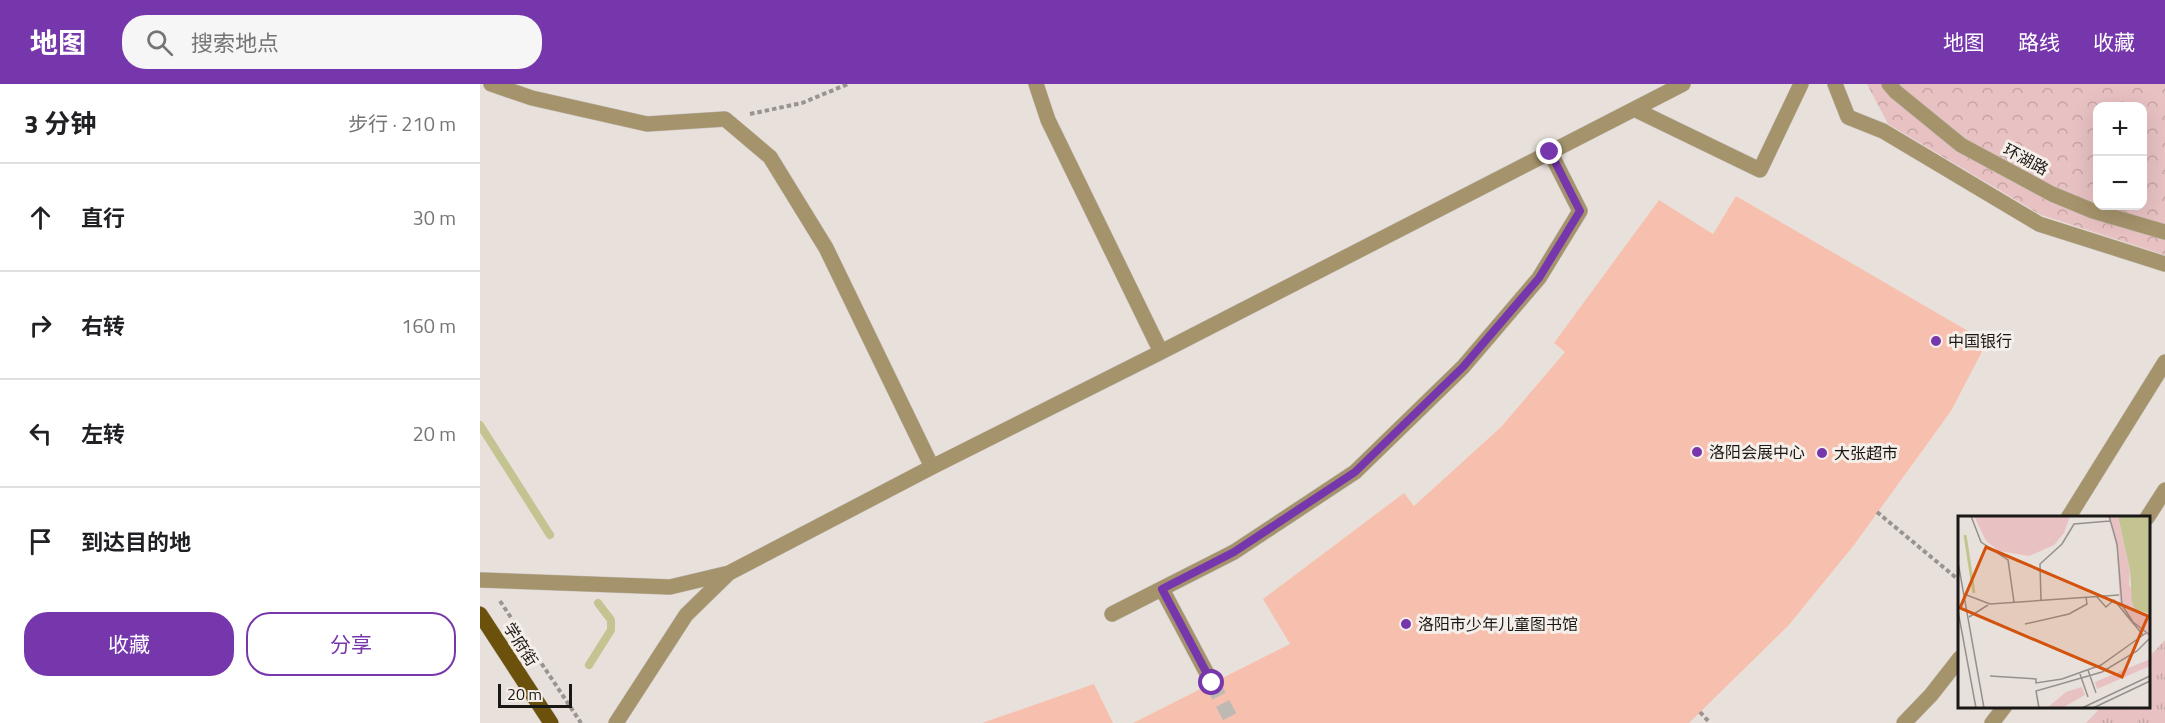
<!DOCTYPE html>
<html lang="zh">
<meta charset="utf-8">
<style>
:root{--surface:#fff;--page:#f6f6f6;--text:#202124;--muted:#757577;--line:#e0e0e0;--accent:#7737ac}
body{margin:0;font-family:"Titillium Web","Noto Sans SC",sans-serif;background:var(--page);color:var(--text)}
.controls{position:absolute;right:18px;top:18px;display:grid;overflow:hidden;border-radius:12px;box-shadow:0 6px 24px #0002}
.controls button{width:54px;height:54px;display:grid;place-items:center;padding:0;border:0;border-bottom:2px solid var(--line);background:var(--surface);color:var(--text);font:30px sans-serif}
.scale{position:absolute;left:18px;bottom:15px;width:74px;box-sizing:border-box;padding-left:6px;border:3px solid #1a1816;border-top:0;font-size:16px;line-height:21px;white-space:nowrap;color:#1a1816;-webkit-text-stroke:4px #f6eee8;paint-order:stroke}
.stop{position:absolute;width:18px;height:18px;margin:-14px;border:4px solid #7737ac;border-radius:50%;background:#fff}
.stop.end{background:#7737ac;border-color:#fff;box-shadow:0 2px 6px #0008}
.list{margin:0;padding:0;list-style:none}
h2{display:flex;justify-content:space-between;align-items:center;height:78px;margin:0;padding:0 24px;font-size:26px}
h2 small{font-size:20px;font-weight:400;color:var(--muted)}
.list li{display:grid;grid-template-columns:39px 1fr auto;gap:18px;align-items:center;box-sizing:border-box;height:108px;padding:0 24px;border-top:2px solid var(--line)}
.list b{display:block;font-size:22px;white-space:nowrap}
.list em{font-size:20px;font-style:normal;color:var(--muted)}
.actions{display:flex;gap:12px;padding:18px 24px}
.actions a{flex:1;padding:14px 0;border:2px solid var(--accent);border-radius:24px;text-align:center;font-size:21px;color:var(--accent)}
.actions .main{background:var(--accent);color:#fff}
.icon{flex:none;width:33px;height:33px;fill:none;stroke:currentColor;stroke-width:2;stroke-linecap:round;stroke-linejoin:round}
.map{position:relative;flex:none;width:1685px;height:639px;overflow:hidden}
header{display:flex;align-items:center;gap:36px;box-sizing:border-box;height:84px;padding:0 30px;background:var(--accent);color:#fff}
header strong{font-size:28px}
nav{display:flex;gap:33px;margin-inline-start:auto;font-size:21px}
.search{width:420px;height:54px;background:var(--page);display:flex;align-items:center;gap:15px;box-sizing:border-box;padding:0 21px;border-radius:24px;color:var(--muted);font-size:22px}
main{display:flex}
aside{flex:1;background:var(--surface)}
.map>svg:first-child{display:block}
.grass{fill:url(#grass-tufts)}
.park{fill:url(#park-crowns);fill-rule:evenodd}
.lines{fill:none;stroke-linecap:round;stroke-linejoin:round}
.stream{stroke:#c3c491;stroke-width:8}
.building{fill:#f7c0ae}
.minor-tunnel{stroke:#bfb9b4;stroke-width:15;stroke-dasharray:15 8;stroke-linecap:butt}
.minor-casing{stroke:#c3bdb8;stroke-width:16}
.major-casing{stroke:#c3bdb8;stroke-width:16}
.path{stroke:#9a9490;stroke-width:4;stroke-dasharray:4.5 3;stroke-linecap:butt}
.minor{stroke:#a5936c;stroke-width:15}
.major{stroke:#6b510b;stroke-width:15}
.route{stroke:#7737ac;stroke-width:8}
.poi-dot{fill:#7737ac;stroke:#f6eee8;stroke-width:2}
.labels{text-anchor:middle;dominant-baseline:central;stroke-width:6;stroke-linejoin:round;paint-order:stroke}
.street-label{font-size:16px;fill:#1a1816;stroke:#f6eee8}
.poi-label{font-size:16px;fill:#1a1816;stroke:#f6eee8;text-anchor:start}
.inset-river{fill:none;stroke:#c3c491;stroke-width:3}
.inset-road{fill:none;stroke:#96918c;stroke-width:1.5}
.view{fill:#d3520d;fill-opacity:0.15;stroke:#d3520d;stroke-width:3}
.inset-edge{fill:none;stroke:#1a1816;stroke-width:3}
</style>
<header>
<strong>地图</strong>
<div class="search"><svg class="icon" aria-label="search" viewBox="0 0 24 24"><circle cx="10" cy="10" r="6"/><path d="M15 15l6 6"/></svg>搜索地点</div>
<nav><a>地图</a><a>路线</a><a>收藏</a></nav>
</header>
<main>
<aside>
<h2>3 分钟<small>步行 · 210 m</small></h2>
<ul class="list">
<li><svg class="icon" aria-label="ahead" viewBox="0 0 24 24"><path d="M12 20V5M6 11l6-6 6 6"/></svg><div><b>直行</b></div><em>30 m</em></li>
<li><svg class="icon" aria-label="right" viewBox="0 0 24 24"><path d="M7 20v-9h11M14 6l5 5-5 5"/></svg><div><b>右转</b></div><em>160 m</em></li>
<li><svg class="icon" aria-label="left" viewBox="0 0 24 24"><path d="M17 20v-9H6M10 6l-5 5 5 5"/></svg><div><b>左转</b></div><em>20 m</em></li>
<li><svg class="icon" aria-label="arrive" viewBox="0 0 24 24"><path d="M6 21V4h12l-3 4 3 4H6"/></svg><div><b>到达目的地</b></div></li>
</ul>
<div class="actions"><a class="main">收藏</a><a>分享</a></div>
</aside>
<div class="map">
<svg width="1685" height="639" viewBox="0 0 1685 639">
<defs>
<pattern id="grass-tufts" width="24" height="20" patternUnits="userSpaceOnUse" patternTransform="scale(1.5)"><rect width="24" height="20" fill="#e8c1c2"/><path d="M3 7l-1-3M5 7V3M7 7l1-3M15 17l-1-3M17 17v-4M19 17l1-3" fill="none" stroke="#c6a5a6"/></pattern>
<pattern id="park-crowns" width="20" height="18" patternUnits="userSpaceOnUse" patternTransform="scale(1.5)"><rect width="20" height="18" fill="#e8c1c2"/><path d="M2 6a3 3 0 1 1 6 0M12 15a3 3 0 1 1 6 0" fill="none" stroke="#c6a5a6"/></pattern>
</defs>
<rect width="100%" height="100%" fill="#e8e1db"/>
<path class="grass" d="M1685,556V639H1606L1621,623L1668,622L1669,573Z"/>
<path class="park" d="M1387,0H1685V171L1561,131L1408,40ZM1618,22H1662V122H1618Z"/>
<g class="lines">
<path class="stream" d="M0,341L70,451
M109,581L131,546V536L118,519"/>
</g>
<path class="building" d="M1256,112L1507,258L1471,327L1374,461L1308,542L1209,639H653L810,560L783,515L924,409L934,422L1021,343L1085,268L1074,259L1179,116L1233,150Z
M614,600L633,639H502Z"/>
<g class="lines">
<path class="minor-tunnel" d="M732,599L753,639"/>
<defs>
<path id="minor" d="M11,0L52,14L167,40L245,35L290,73L346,164L452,383
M556,0L568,36L681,268
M1355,0L1368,33L1403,47L1559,140L1685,180
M1409,0L1416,8L1481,61L1572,110L1613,127L1685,148
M1154,25L1280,86L1321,0
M1588,434L1685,278
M1667,434L1685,406
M0,496L190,503L249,489L452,383L681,268L1203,0
M682,505L732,599
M632,530L754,468L875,388L983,283L1059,194L1100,127L1070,68
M136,639L206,531L249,489
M1424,639L1451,611L1480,574
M1512,639L1525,622"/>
<path id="major" d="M0,530L71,639"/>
</defs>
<use href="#minor" class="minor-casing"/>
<use href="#major" class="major-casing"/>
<path class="path" d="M270,30L322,19L368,0
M1397,428L1480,497
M20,517L101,639
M1220,628L1230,639"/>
<use href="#minor" class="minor"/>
<use href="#major" class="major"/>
</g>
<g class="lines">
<path class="route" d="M732,599L682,505L754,468L875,388L983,283L1059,194L1100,127L1070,68"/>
</g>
<g class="poi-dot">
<circle cx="1456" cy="257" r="6"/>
<circle cx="1217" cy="368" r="6"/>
<circle cx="1342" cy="369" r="6"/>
<circle cx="926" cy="540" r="6"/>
</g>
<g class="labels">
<g class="street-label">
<text transform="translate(1546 75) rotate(28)">环湖路</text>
<text transform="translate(41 560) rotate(57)">学府街</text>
</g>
<g class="poi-label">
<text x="1468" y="257">中国银行</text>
<text x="1229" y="368">洛阳会展中心</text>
<text x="1354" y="369">大张超市</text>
<text x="938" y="540">洛阳市少年儿童图书馆</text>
</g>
</g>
<g transform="translate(1478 432)">
<rect width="192" height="192" fill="#e8e1db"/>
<path d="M192,143V150L139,173L137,166ZM124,171L127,179L104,192H89L108,176Z" fill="#e8c1c2"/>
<path d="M151,0H160L172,54L171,68L184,97L192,98V122L173,107L162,92L159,34Z" fill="#e8c1c2"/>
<path d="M16,0H112L106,17L96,29L71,40L41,35L28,25Z" fill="#e8c1c2"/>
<path d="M160,0H192V98L177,93L174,86L172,54Z" fill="#c3c491"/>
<path class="inset-river" d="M7,19L16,77"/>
<path class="inset-road" d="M13,0L23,26L50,44L56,86M151,0L159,28L164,89L175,106L192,119M0,46L26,192M6,78L32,88L161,79M138,80L148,91L156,84L185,119M83,84L82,48L104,28L116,8L152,5M0,95L18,192M11,101L30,89M67,108L111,98L129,88L128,81M130,154L138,177M122,158L130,181M32,160L78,163V167L104,163L143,149L188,117M81,192L78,175L144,156L179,135L192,122M124,192L192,160M135,192L192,165"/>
<path class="view" d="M28,31L190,100L164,161L2,92Z"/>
<rect width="192" height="192" class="inset-edge"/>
</g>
</svg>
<div class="controls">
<button>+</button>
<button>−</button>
</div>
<div class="scale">20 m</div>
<div class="stop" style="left:732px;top:599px"></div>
<div class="stop end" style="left:1070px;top:68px"></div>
</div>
</main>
